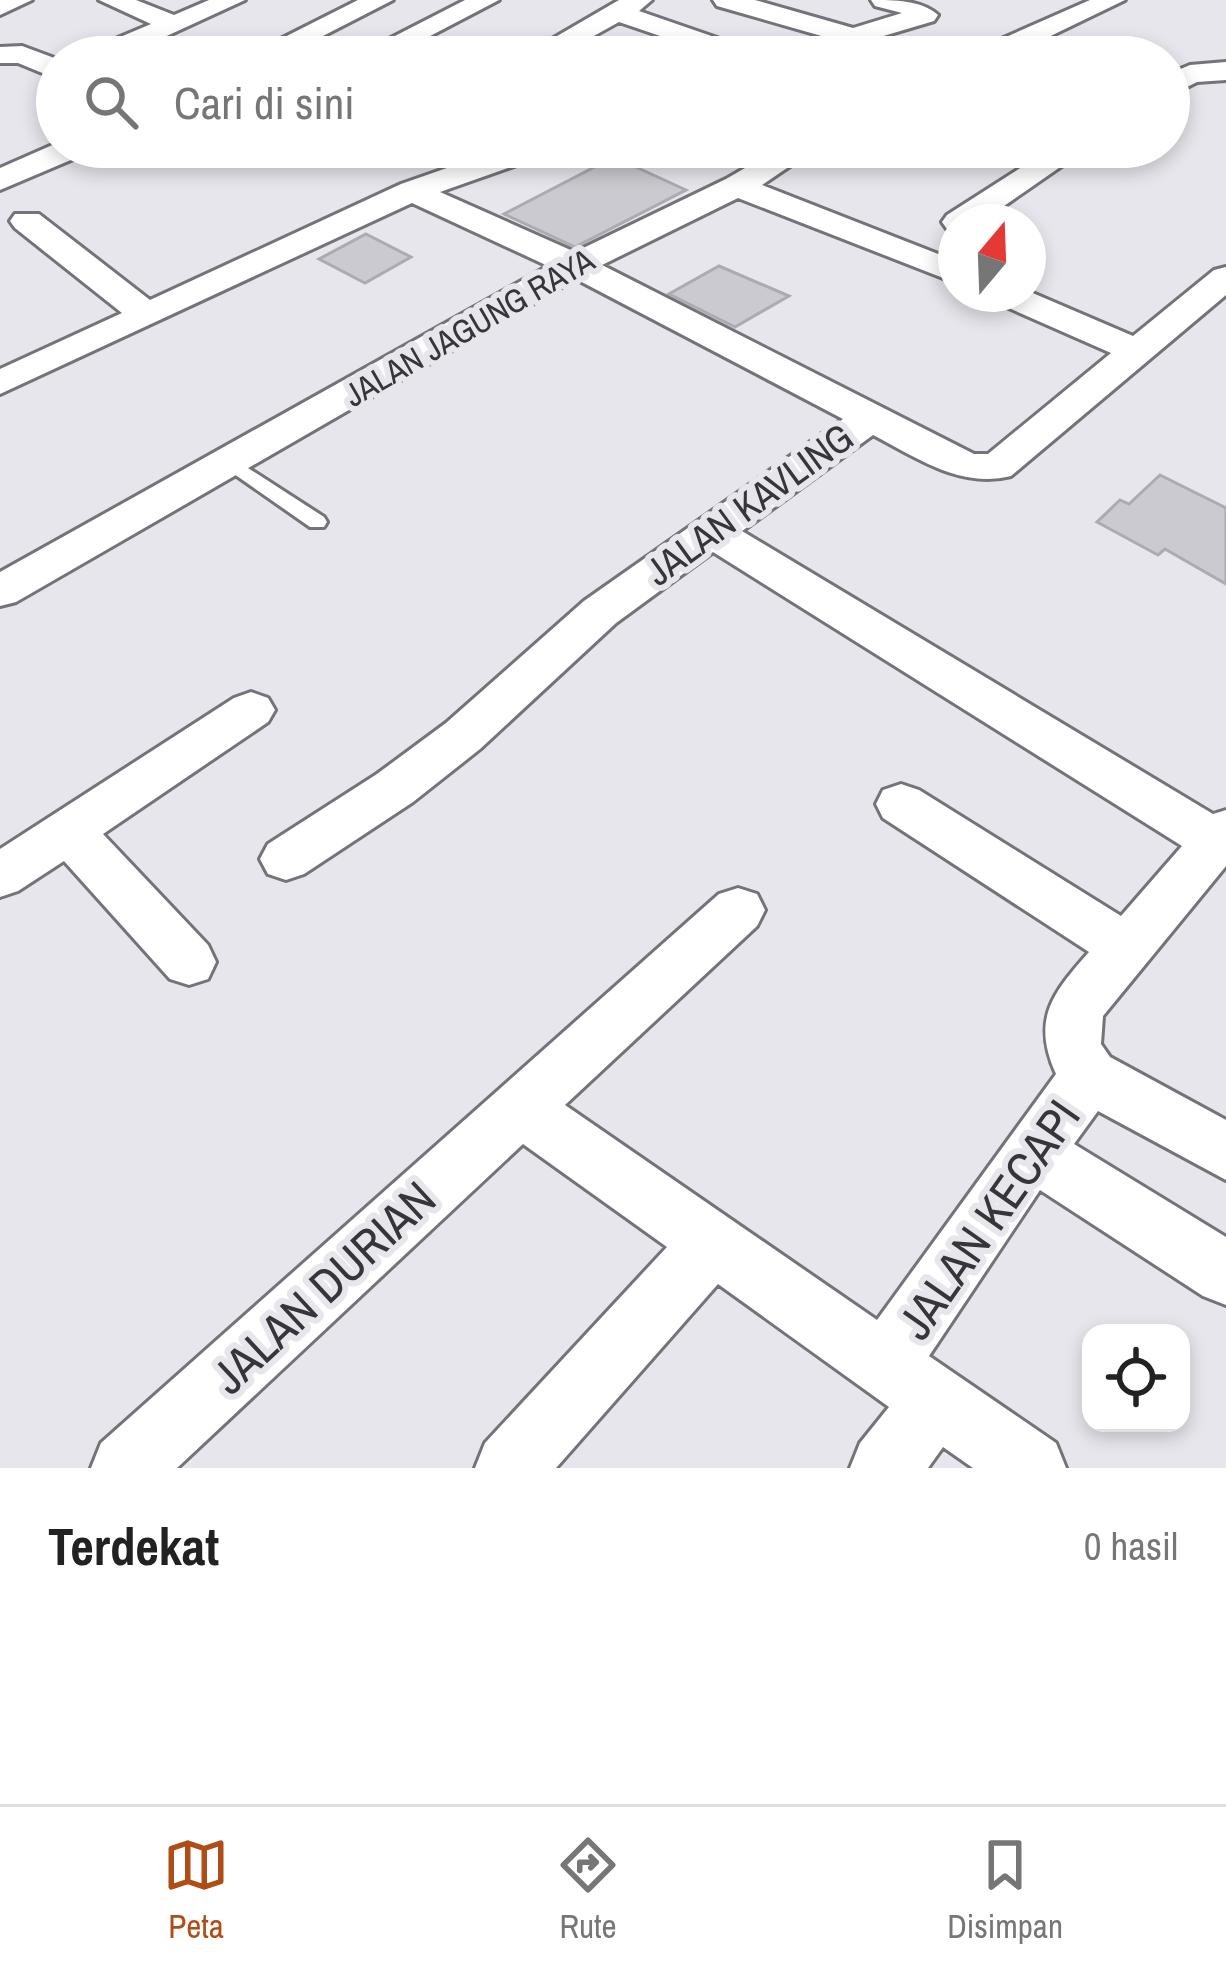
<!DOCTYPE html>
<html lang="id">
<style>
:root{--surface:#fff;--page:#f6f6f6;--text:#222;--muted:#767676;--line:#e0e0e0;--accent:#b04d16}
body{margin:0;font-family:"Archivo Narrow",sans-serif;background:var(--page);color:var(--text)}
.controls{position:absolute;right:36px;bottom:36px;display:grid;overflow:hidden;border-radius:24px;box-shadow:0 6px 18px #0003}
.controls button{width:108px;height:108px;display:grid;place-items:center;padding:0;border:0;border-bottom:3px solid var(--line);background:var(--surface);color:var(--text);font:60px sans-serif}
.compass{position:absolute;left:938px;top:204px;width:108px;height:108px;border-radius:50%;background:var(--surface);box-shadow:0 6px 18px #0003;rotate:19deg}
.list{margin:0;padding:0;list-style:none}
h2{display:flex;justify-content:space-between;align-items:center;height:156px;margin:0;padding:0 48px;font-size:51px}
h2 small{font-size:39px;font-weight:400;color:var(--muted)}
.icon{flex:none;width:66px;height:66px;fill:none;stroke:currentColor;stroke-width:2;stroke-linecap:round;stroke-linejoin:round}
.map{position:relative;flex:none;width:1226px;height:1468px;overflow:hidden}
.search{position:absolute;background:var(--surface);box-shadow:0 6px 18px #0003;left:36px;right:36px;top:36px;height:132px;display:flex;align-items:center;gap:30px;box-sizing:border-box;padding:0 42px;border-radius:66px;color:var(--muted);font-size:45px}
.sheet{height:336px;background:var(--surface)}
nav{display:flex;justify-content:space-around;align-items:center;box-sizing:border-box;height:168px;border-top:3px solid var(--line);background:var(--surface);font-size:33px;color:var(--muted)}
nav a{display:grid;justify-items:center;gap:6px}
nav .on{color:var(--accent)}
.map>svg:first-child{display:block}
.building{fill:#cacad0;stroke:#acabb2;stroke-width:3}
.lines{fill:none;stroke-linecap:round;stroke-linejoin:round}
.lane-casing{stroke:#737379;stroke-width:6}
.street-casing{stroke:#737379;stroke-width:6}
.lane{fill:#fff;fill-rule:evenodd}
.street{fill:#fff;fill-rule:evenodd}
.labels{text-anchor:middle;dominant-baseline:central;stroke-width:12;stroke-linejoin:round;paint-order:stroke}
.far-street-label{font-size:33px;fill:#363639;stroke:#e6e6ec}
.street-label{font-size:39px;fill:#363639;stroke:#e6e6ec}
.near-street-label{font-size:48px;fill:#363639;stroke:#e6e6ec}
</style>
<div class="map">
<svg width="1226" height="1468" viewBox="0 0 1226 1468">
<rect width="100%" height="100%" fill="#e6e6ec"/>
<path class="building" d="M614,157L686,190L575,247L504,214Z
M366,234L411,257L365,283L319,259Z
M719,266L789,296L735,327L669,294Z
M1160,475L1226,508V584L1165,549L1158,555L1097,522L1120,500L1129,504Z"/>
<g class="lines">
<defs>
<path id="lane" d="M104,147H125L144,158L130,161Z
M231,457L324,517L327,522L324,527H310L224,467L221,463Z"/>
<path id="street" d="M0,0H32L0,15Z
M99,0H136L174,15L209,0H245L121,57H83L87,51L151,24Z
M358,0H393L282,57H245Z
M465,0H499L390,57H354Z
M619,0H652L639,11L723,40L727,46L713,54L619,22L556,57H521Z
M713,0H755L853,28L902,13L875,6L871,0C895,0 921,0 938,15L934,21L853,45L717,6Z
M1090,0H1125L1007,57H970L974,51Z
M22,46L57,59V79L18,63H0V47Z
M1226,62V80L1197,82L1169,96V74L1190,65Z
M57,143V147H89L85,154L0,190V168Z
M507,147H552L548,154L440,192L575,252L726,179L781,147H818L762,185L956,261V283L738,198L602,265L974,454H988L1111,353L993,301L987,294L1028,291L1133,336L1214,270L1226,267V295L1011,476C960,489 916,457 873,435L742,531L1213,814L1226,810V866L1103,1016L1101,1044L1110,1057L1226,1120V1180L1098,1111L1074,1144L1226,1237V1305L1203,1296L1040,1190L929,1356L1056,1443L1066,1468H973L943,1447L928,1468H850L860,1443L889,1407L718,1284L556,1468H475L485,1443L667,1247L523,1144L177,1468H91L101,1443L719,894L738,888L757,894L765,910L757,926L565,1105L877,1320L1056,1074C1031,1019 1053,993 1089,952L883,818L876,804L883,790L901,784L919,790L1121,916L1182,846L713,552L616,623L480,749L413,802L304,874L286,880L268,874L260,859L268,844L377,774L446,723L584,601L843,419L576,279L16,602L0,606V572L548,266L412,203L0,394V369L122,313L15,228L10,221L15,214H39L150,300L401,184Z
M1053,147H1089L981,222H956V231L947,229L942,222L947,215Z
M251,692L268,698L275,710L268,722L103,834L208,945L216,962L208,979L189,985L170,979L64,861L18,891L0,897V849L234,698Z"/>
</defs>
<use href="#lane" class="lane-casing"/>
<use href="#street" class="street-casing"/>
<use href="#lane" class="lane"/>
<use href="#street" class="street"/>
</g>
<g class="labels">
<g class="far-street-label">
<text transform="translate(469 327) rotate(-30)">JALAN JAGUNG RAYA</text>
</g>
<g class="street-label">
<text transform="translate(749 504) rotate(-36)">JALAN KAVLING</text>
</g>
<g class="near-street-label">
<text transform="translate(988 1219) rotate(-55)">JALAN KECAPI</text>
<text transform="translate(323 1287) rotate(-43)">JALAN DURIAN</text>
</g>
</g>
</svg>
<div class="controls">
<button><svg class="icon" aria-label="locate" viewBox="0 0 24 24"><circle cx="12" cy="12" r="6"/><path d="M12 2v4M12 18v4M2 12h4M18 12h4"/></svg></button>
</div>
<svg class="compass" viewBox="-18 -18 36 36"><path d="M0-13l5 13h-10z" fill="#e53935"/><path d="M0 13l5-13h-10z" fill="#767676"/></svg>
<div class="search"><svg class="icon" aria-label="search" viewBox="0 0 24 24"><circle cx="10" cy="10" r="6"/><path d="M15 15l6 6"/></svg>Cari di sini</div>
</div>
<section class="sheet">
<h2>Terdekat<small>0 hasil</small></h2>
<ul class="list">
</ul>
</section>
<nav>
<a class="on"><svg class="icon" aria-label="map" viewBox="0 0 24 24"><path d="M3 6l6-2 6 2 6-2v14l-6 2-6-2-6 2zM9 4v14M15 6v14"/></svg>Peta</a>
<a><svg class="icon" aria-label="directions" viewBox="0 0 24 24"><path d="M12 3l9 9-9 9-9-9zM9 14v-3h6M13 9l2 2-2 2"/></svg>Rute</a>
<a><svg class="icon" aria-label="saved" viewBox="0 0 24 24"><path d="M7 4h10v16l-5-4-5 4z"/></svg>Disimpan</a>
</nav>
